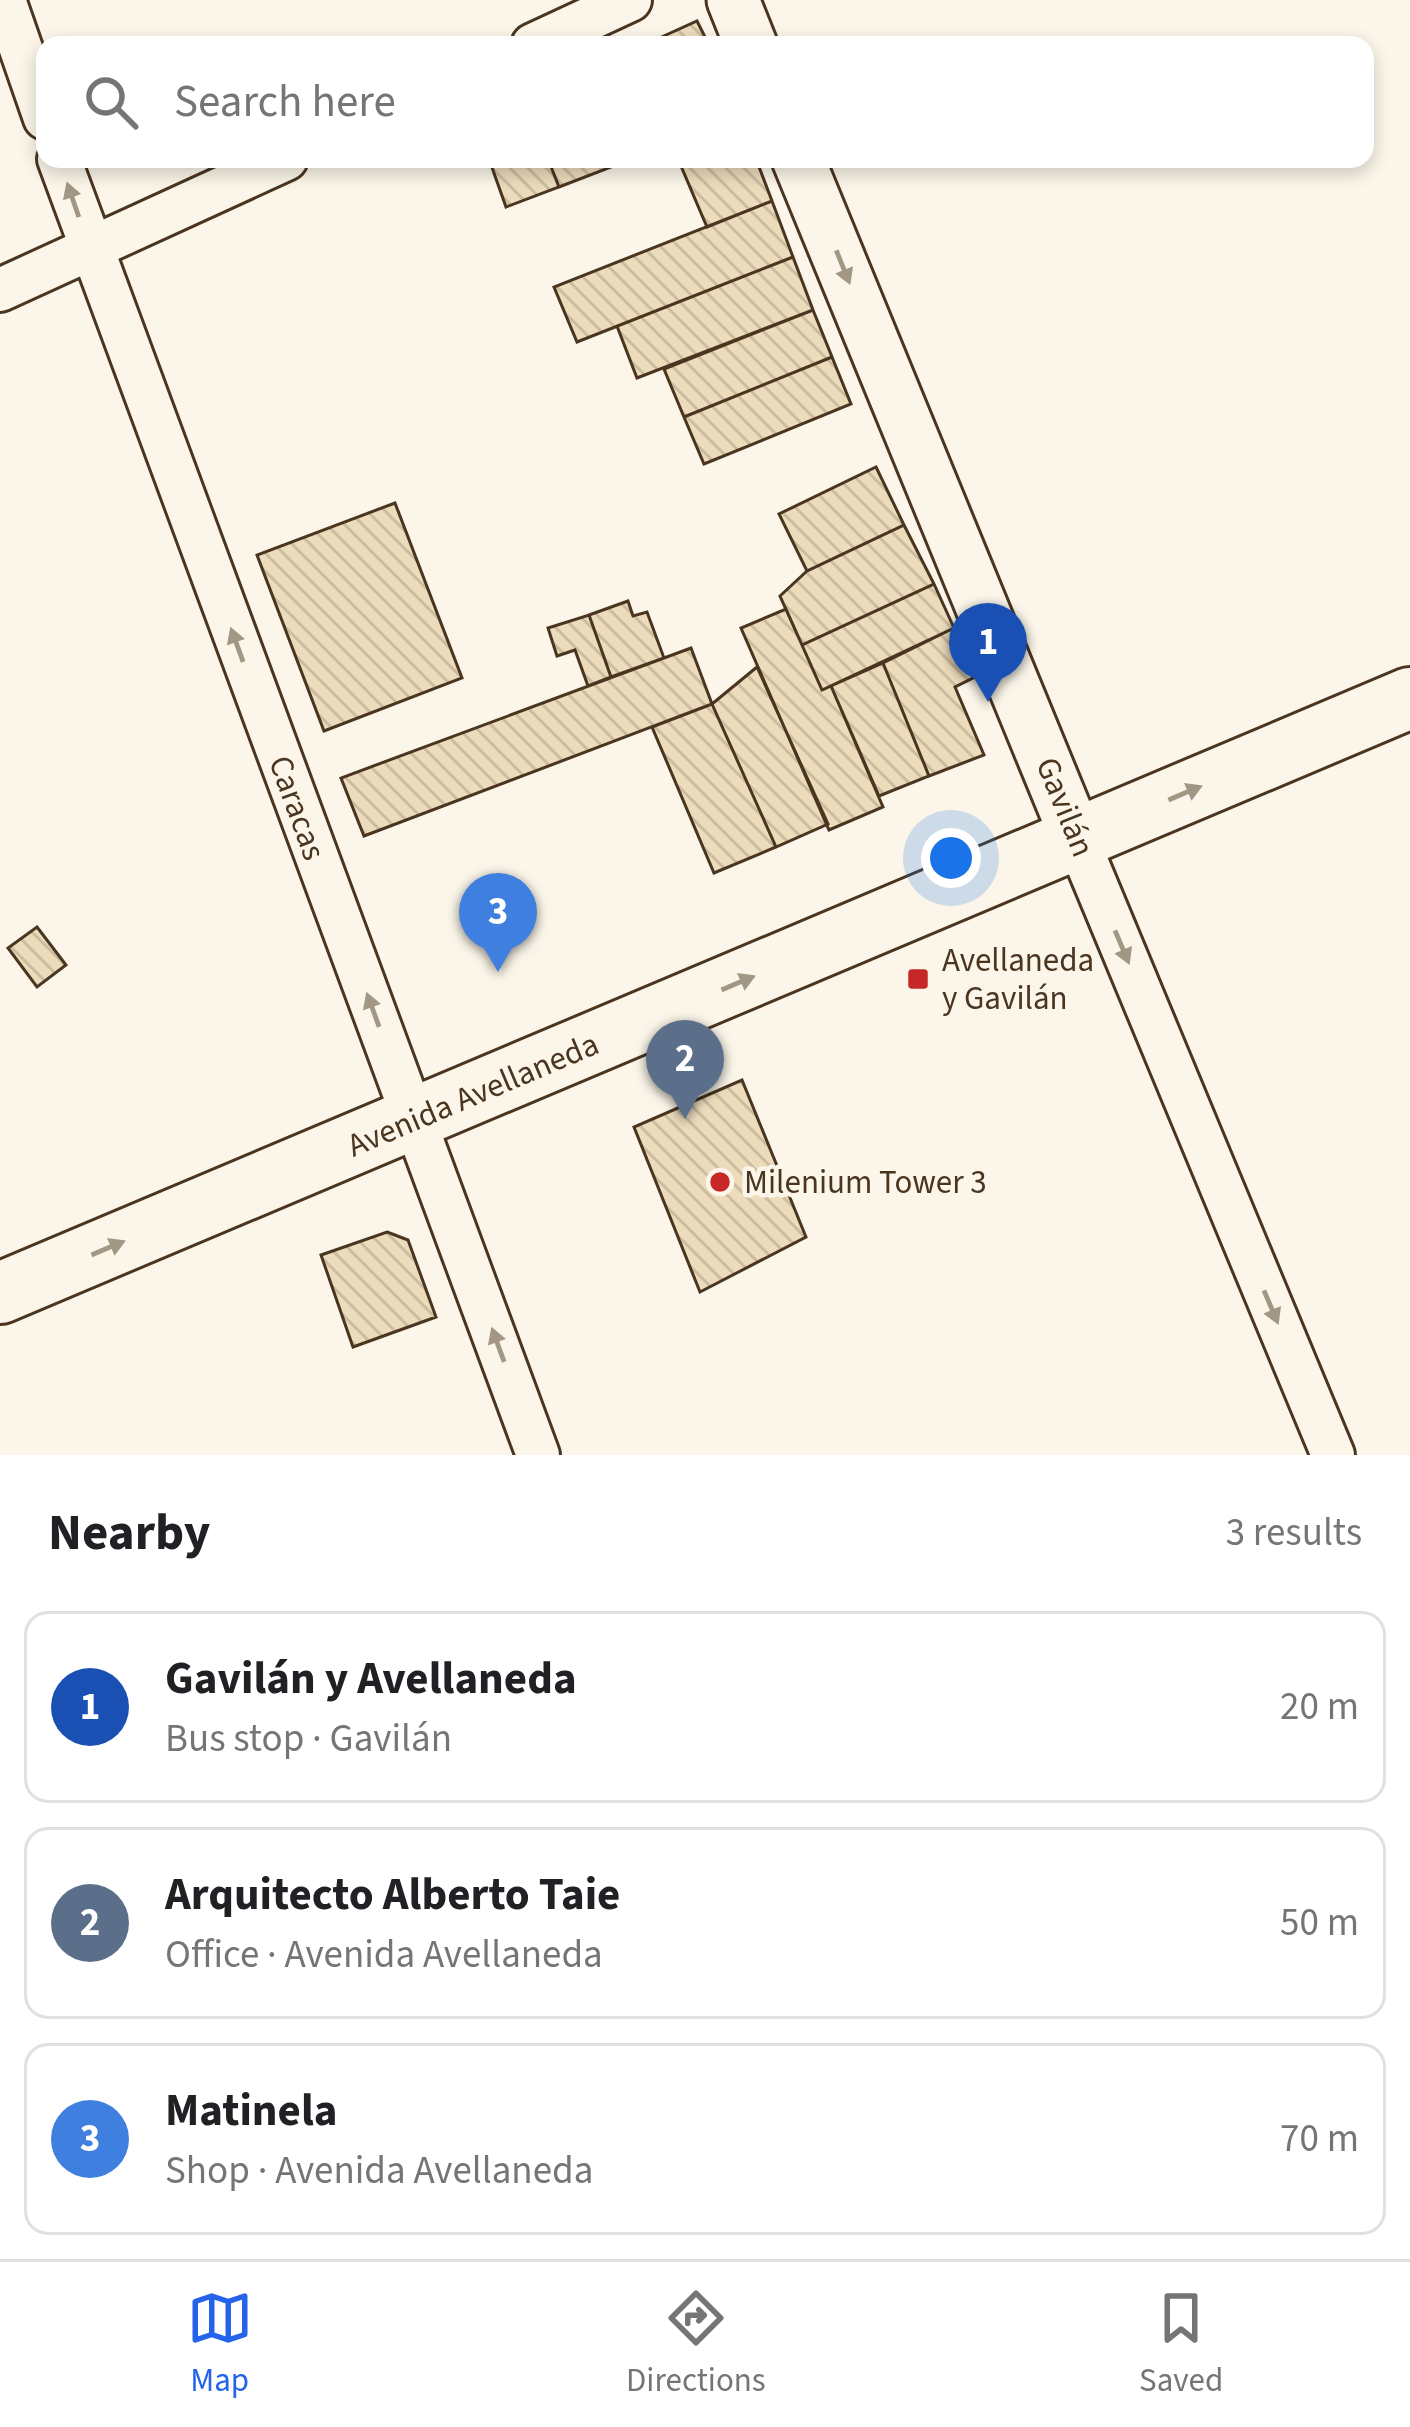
<!DOCTYPE html>
<meta charset="utf-8">
<style>
:root{--surface:#fff;--page:#f2f2f2;--text:#202124;--muted:#757577;--line:#e0e0e0;--accent:#2563eb}
body{margin:0;font-family:"Source Sans 3",sans-serif;background:var(--page);color:var(--text)}
.you{position:absolute;left:951px;top:858px;width:42px;height:42px;margin:-30px;border:9px solid #fff;border-radius:50%;background:#1a73e8;box-shadow:0 0 0 18px #1a73e833}
.badge{display:grid;place-items:center;width:78px;height:78px;border-radius:50%;background:var(--accent);color:#fff;font-size:39px;font-weight:700}
.pin{position:absolute;translate:-50% -99px;filter:drop-shadow(0 3px 6px #0008)}
.pin::after{content:'';position:absolute;top:63px;width:42px;height:36px;background:inherit;clip-path:polygon(0 0,100% 0,50% 100%)}
.list{margin:0;padding:0;list-style:none}
h2{display:flex;justify-content:space-between;align-items:center;height:156px;margin:0;padding:0 48px;font-size:51px}
h2 small{font-size:39px;font-weight:400;color:var(--muted)}
.list li{display:grid;grid-template-columns:78px 1fr auto;gap:36px;align-items:center;box-sizing:border-box;height:192px;margin:0 24px 24px;padding:0 24px;border:3px solid var(--line);border-radius:24px}
.list b{display:block;font-size:45px;white-space:nowrap}
.list p{margin:0;font-size:39px;white-space:nowrap;color:var(--muted)}
.list em{font-size:39px;font-style:normal;color:var(--muted)}
.icon{flex:none;width:66px;height:66px;fill:none;stroke:currentColor;stroke-width:2;stroke-linecap:round;stroke-linejoin:round}
.map{position:relative;flex:none;width:1410px;height:1455px;overflow:hidden}
.search{position:absolute;background:var(--surface);box-shadow:0 6px 18px #0003;left:36px;right:36px;top:36px;height:132px;display:flex;align-items:center;gap:30px;box-sizing:border-box;padding:0 42px;border-radius:24px;color:var(--muted);font-size:45px}
.sheet{height:804px;background:var(--surface)}
nav{display:flex;justify-content:space-around;align-items:center;box-sizing:border-box;height:168px;border-top:3px solid var(--line);background:var(--surface);font-size:33px;color:var(--muted)}
nav a{display:grid;justify-items:center;gap:6px}
nav .on{color:var(--accent)}
.map>svg:first-child{display:block}
.building{fill:url(#building-back-hatch);stroke:#4a3520;stroke-width:3}
.lines{fill:none;stroke-linecap:round;stroke-linejoin:round}
.minor-casing{stroke:#4a3520;stroke-width:48}
.tertiary-casing{stroke:#4a3520;stroke-width:57}
.secondary-casing{stroke:#4a3520;stroke-width:66}
.minor{stroke:#fbf6e9;stroke-width:42}
.tertiary{stroke:#fbf6e9;stroke-width:51}
.secondary{stroke:#fbf6e9;stroke-width:60}
.oneway{fill:#a29684}
.poi-dot{fill:#c62828;stroke:#fbf6e9;stroke-width:4.5}
.labels{text-anchor:middle;dominant-baseline:central;stroke-width:9;stroke-linejoin:round;paint-order:stroke}
.street-label{font-size:33px;fill:#4a3520;stroke:#fbf6e9}
.poi-label{font-size:33px;fill:#4a3520;stroke:#fbf6e9;text-anchor:start}
</style>
<div class="map">
<svg width="1410" height="1455" viewBox="0 0 1410 1455">
<defs>
<pattern id="building-back-hatch" width="6" height="6" patternUnits="userSpaceOnUse" patternTransform="scale(3)"><rect width="6" height="6" fill="#ecdcbc"/><path d="M-1 5l2 2M0 0l6 6M5-1l2 2" fill="none" stroke="#ccbda1"/></pattern>
</defs>
<rect width="100%" height="100%" fill="#fbf6e9"/>
<path class="building" d="M697,21L709,45H644Z
M489,159H548L559,187L506,207Z
M548,159H617L619,164L559,187Z
M699,159H756L772,201L707,227L681,166Z
M772,201L793,257L577,342L554,287Z
M793,257L813,310L637,378L617,326Z
M813,310L832,357L684,417L664,369Z
M832,357L851,404L704,464L684,417Z
M876,467L904,525L807,571L779,514Z
M395,503L462,678L324,731L257,555Z
M904,525L934,584L802,645L780,596L807,571Z
M934,584L954,628L822,690L802,645Z
M628,601L633,616L647,612L664,658L611,677L589,615Z
M786,609L822,690L831,686L883,807L829,830L741,628Z
M589,615L611,677L588,686L575,650L557,656L548,628Z
M954,628L975,677L955,687L984,755L929,776L883,663Z
M691,648L712,704L364,836L341,778Z
M883,663L929,776L879,796L831,686Z
M757,667L828,824L776,847L712,704Z
M712,704L776,847L714,873L652,727Z
M37,927L66,965L37,987L8,948Z
M742,1080L806,1237L700,1292L634,1127Z
M387,1232L408,1240L436,1317L353,1347L321,1255Z"/>
<g class="lines">
<defs>
<path id="minor" d="M4,0L45,118
M533,45L630,0
M59,159L538,1455
M0,290L286,159
M1077,839L1333,1455"/>
<path id="tertiary" d="M733,0L751,45
M798,159L1077,839"/>
<path id="secondary" d="M0,1293L1410,698"/>
</defs>
<use href="#minor" class="minor-casing"/>
<use href="#tertiary" class="tertiary-casing"/>
<use href="#secondary" class="secondary-casing"/>
<use href="#minor" class="minor"/>
<use href="#tertiary" class="tertiary"/>
<use href="#secondary" class="secondary"/>
</g>
<defs><path id="oneway-solid" d="M-6-.8H1V-3.2L6.5 0L1 3.2V.8H-6Z" transform="scale(3)"/></defs>
<g class="oneway">
<use href="#oneway-solid" transform="translate(73 200) rotate(-109)"/>
<use href="#oneway-solid" transform="translate(843 267) rotate(68)"/>
<use href="#oneway-solid" transform="translate(237 645) rotate(-110)"/>
<use href="#oneway-solid" transform="translate(1185 793) rotate(-23)"/>
<use href="#oneway-solid" transform="translate(1122 947) rotate(67)"/>
<use href="#oneway-solid" transform="translate(738 983) rotate(-23)"/>
<use href="#oneway-solid" transform="translate(373 1010) rotate(-110)"/>
<use href="#oneway-solid" transform="translate(108 1248) rotate(-23)"/>
<use href="#oneway-solid" transform="translate(1271 1307) rotate(67)"/>
<use href="#oneway-solid" transform="translate(498 1345) rotate(-110)"/>
</g>
<g class="poi-dot">
<rect x="906" y="967" width="24" height="24" rx="6"/>
<circle cx="720" cy="1182" r="12"/>
</g>
<g class="labels">
<g class="street-label">
<text transform="translate(1065 807) rotate(68)">Gavilán</text>
<text transform="translate(297 808) rotate(70)">Caracas</text>
<text transform="translate(473 1095) rotate(-23)">Avenida Avellaneda</text>
</g>
<g class="poi-label">
<text x="942" y="960">Avellaneda<tspan x="942" dy="38">y Gavilán</tspan></text>
<text x="744" y="1182">Milenium Tower 3</text>
</g>
</g>
</svg>
<div class="you"></div>
<div class="pin badge" style="left:988px;top:702px;background:#1a4fb4">1</div>
<div class="pin badge" style="left:685px;top:1119px;background:#5c6f8a">2</div>
<div class="pin badge" style="left:498px;top:972px;background:#3f7fe0">3</div>
<div class="search"><svg class="icon" aria-label="search" viewBox="0 0 24 24"><circle cx="10" cy="10" r="6"/><path d="M15 15l6 6"/></svg>Search here</div>
</div>
<section class="sheet">
<h2>Nearby<small>3 results</small></h2>
<ul class="list">
<li><span class="badge" style="background:#1a4fb4">1</span><div><b>Gavilán y Avellaneda</b><p>Bus stop · Gavilán</p></div><em>20 m</em></li>
<li><span class="badge" style="background:#5c6f8a">2</span><div><b>Arquitecto Alberto Taie</b><p>Office · Avenida Avellaneda</p></div><em>50 m</em></li>
<li><span class="badge" style="background:#3f7fe0">3</span><div><b>Matinela</b><p>Shop · Avenida Avellaneda</p></div><em>70 m</em></li>
</ul>
</section>
<nav>
<a class="on"><svg class="icon" aria-label="map" viewBox="0 0 24 24"><path d="M3 6l6-2 6 2 6-2v14l-6 2-6-2-6 2zM9 4v14M15 6v14"/></svg>Map</a>
<a><svg class="icon" aria-label="directions" viewBox="0 0 24 24"><path d="M12 3l9 9-9 9-9-9zM9 14v-3h6M13 9l2 2-2 2"/></svg>Directions</a>
<a><svg class="icon" aria-label="saved" viewBox="0 0 24 24"><path d="M7 4h10v16l-5-4-5 4z"/></svg>Saved</a>
</nav>
